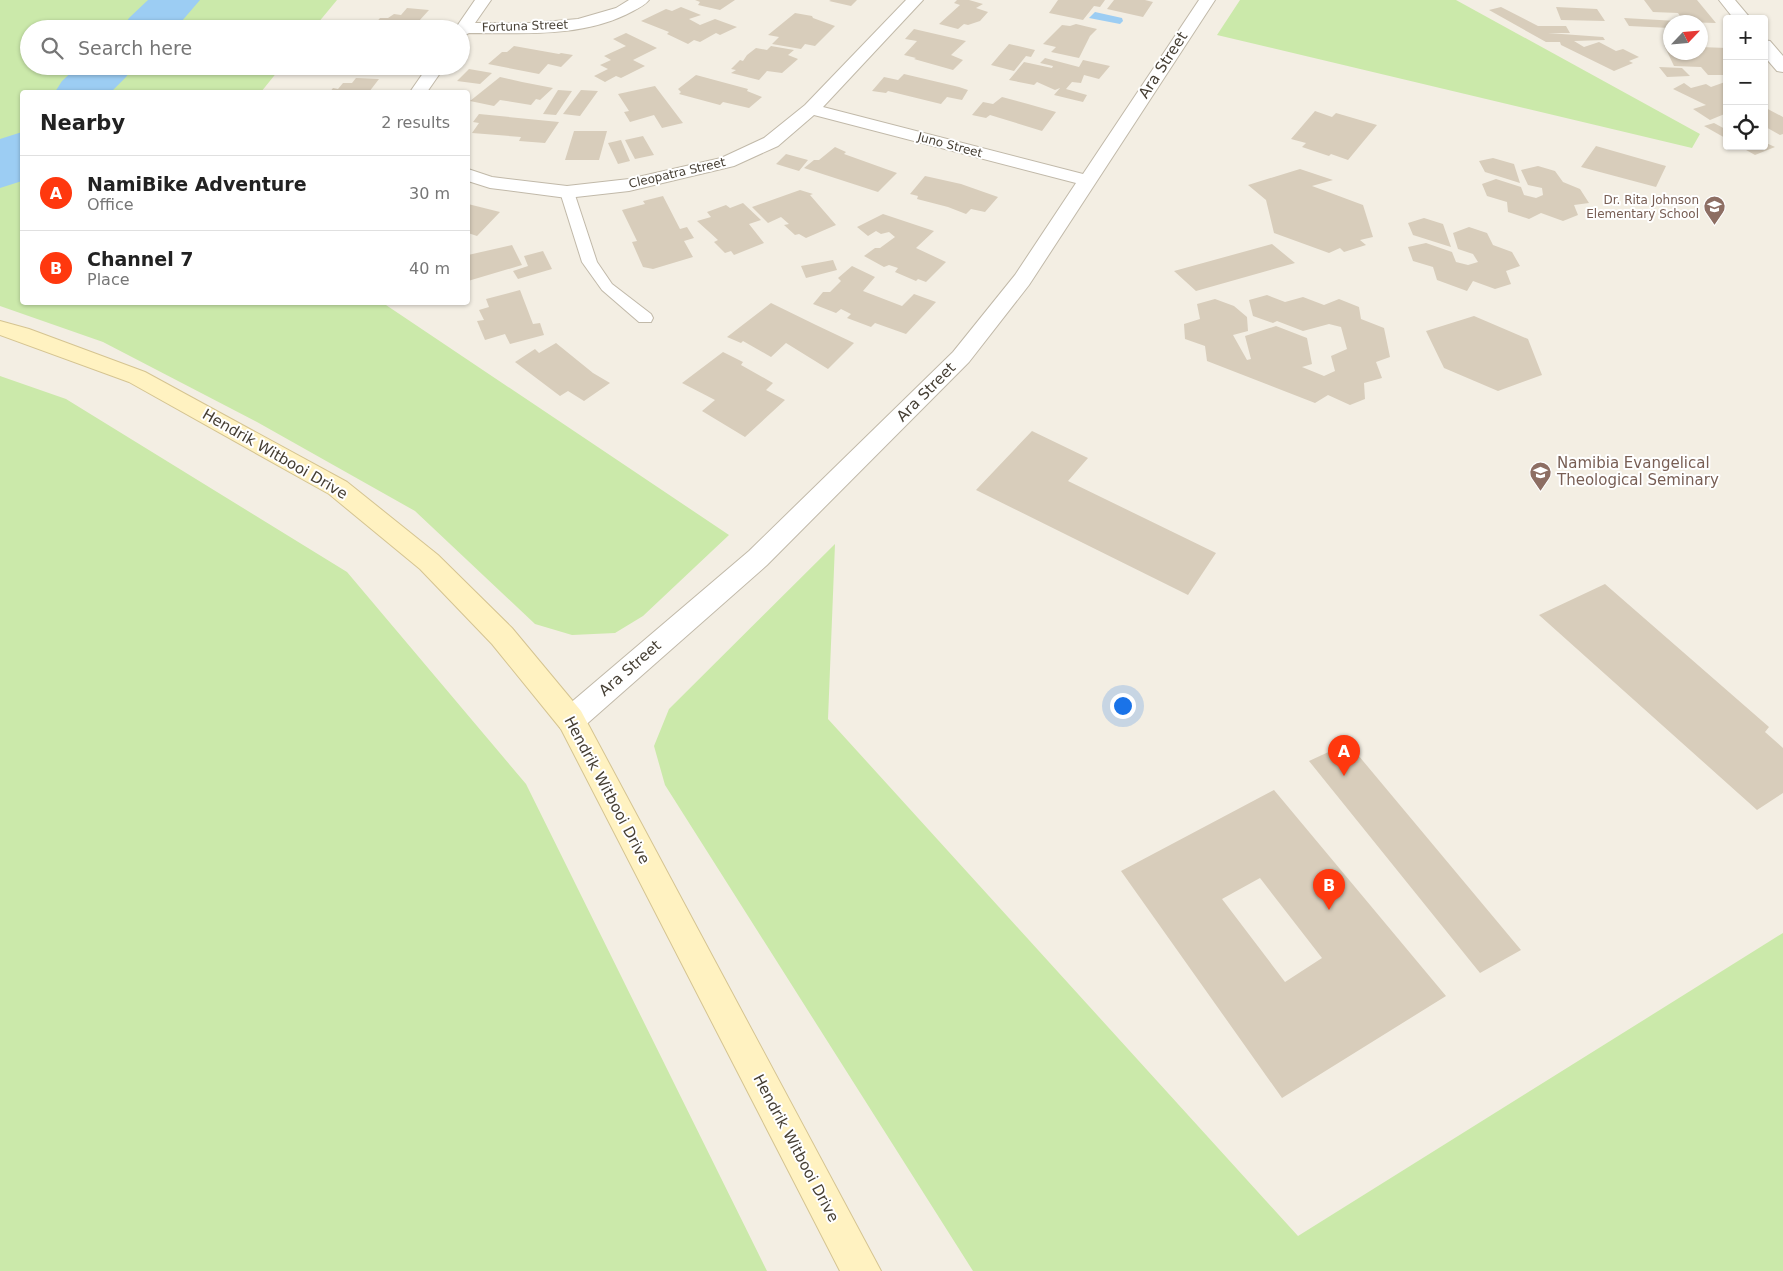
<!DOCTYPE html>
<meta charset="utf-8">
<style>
:root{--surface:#fff;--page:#f6f6f6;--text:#222;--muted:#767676;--line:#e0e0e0;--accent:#ff380e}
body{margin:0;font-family:"DejaVu Sans",sans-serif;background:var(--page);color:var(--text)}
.controls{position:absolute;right:15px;top:15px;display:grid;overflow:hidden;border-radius:5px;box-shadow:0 1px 4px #0004}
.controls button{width:45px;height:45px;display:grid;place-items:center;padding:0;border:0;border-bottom:1px solid var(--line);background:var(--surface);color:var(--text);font:25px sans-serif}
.compass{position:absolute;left:1663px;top:15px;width:45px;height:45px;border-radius:50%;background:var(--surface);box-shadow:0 1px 4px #0004;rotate:64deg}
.you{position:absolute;left:1122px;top:705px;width:18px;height:18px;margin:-12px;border:4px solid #fff;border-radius:50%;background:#1a73e8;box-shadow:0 0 0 8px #1a73e833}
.badge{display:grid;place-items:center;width:32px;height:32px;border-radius:50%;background:var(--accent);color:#fff;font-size:16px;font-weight:700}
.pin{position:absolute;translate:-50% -41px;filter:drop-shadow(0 1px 2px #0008)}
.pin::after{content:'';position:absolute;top:26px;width:18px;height:15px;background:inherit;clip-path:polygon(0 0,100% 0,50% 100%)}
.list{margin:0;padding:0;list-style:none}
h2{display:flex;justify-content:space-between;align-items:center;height:65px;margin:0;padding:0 20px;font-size:21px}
h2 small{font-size:16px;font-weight:400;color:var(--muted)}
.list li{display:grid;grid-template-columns:32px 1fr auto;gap:15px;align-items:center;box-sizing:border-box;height:75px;padding:0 20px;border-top:1px solid var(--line)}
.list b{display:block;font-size:19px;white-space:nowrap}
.list p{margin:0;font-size:16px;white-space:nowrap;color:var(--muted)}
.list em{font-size:16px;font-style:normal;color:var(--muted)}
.icon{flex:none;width:28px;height:28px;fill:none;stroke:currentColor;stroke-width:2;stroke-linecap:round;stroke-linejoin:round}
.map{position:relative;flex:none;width:1783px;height:1271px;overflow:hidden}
.search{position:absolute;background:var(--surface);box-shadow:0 1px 4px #0004;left:20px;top:20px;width:450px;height:55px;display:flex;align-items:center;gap:12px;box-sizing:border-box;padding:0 18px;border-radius:28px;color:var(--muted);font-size:19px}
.panel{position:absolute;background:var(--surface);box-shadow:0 1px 4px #0004;left:20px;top:90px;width:450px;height:215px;border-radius:5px}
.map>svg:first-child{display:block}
.green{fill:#cbe9aa}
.water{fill:#9ccdf3}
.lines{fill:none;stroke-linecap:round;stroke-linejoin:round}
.river{fill:#9ccdf3;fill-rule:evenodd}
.building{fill:#d8cdbb;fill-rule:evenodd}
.lane-casing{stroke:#c1b9a9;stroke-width:2}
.street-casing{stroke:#c1b9a9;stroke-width:2}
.secondary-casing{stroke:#d5c491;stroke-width:2}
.lane{fill:#fff;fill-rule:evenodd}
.street{fill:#fff;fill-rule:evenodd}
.secondary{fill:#fff2c1;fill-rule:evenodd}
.labels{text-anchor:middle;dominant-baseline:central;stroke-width:4;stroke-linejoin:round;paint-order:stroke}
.far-street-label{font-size:12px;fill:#453e33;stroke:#fff}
.far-education-label{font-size:12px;fill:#785e54;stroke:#fff;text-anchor:end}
.street-label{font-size:15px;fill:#453e33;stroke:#fff}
.education-label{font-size:15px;fill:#785e54;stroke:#fff;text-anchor:start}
</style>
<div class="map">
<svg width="1783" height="1271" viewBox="0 0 1783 1271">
<rect width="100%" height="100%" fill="#f3eee3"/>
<path class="green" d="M0,0H337L313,29H29V66H282L261,92H22V302L383,303L729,535L643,616L615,633L572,635L535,624L415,511L257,422L103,342L0,306Z
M1240,0H1456L1700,134L1692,148L1217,35Z
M0,376L66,399L347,572L526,784L767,1271H0Z
M835,544L828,719L1298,1236L1783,933V1271H973L665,785L654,746L669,709Z"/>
<path class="water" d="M1095,12L1122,18L1123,21L1120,24L1089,18Z"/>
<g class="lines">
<path class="river" d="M148,0H200L175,29H122L129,18Z
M78,66H134L126,77L111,92H55L62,81Z
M22,132V181L0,188V139Z"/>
</g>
<path class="building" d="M695,0H735L720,10L698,5L700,2Z
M831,0H857L851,6L829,1Z
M957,0H969L983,4L976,8L988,12L980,21L968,25L964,24L958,29L939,24L960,5L954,3Z
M1058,0H1105L1100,7L1094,6L1083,20L1049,13Z
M1114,0H1145L1153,2L1143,17L1107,9Z
M1644,0H1697L1716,23L1684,22L1678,13L1653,12Z
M681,7L701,15L689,19L700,25L715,19L737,27L720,35L716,33L700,42L694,40L688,44L667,34L669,32L641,21L666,9L672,11Z
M1501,7L1538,26H1566L1570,33H1548L1603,37L1605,40L1574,41L1584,47L1599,42L1616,51L1623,49L1639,57L1629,61L1633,63L1614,71L1561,45L1560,42H1546L1489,10Z
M1556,7L1597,9L1605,21L1561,20Z
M407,8L429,10L419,21H427L420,29H364L367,25H374L380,18H388L394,14L401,15Z
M795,13L812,16L813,18L835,26L815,46L805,44L801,49L772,44L779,37L768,35Z
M1624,18L1677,21L1678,22H1670V28L1629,26Z
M1076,24L1097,29L1090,36L1079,58L1051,52L1056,47L1043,44L1062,25L1070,26Z
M914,29L966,41L951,55L963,60L953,70L914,59L916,58L904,55L917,41L905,39Z
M626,33L657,48L633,60L645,66L621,78L616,76L605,82L594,76L608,69L600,65L611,60L604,56L626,46L613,39Z
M1009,44L1035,50L1031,57L1026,56L1014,71L991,65Z
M1664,45L1670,46V52H1700V47L1727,48V75H1708L1701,67L1674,66Z
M514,46L559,54L561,53L573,55L561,67L548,64L539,74L488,64L502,52H507Z
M771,46L794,50L788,55L798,59L782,73L767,71L759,80L731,73L736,70L731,69L740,60L743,61L747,55L756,48L767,50Z
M1045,58L1079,67L1083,60L1110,66L1099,79L1084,75L1081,83L1072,82L1066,89L1087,95L1083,102L1054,95L1060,88L1055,90L1037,82L1034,85L1009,80L1024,62L1052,68L1053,66L1040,63Z
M359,66H380L377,70L357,68Z
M1659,67L1682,68L1690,76L1667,77Z
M469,69L492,73L480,84L457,81Z
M904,74L959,87L968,90L962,100L947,97L941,104L888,91L886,93L872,91L884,77L898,80Z
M696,75L748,89L747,91L762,97L749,108L723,102L720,105L679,94L681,92L678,89Z
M500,77L522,82L553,88L540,100L536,99L531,105L500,100L494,106L470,101Z
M356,78L379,79L369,92H330L333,88L338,89L343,83H352Z
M1725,82L1727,83V113L1710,120L1693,109L1706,105L1673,89L1684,83L1691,88L1706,84L1711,87Z
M655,86L683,123L662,128L654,115L630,122L624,112L629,111L618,94Z
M558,90L572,91L556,115L543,114Z
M581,90L598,91L580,116L563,114Z
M1002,97L1028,104L1056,112L1042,131L990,115L986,118L972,115L983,102L993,104Z
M1764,107L1783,117V134L1780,135L1764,126Z
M1315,111L1332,117L1336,113L1377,125L1348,160L1331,154L1329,156L1302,147L1306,143L1291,139Z
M479,114L559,122L545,143L519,141L521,137L472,133L479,123L473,122Z
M1714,123L1727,130V139L1704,126Z
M574,131H607L599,160H565Z
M643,136L654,155L635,159L625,140Z
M621,140L630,161L618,164L608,143Z
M1764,142L1775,147L1755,155L1739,146H1764Z
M1596,146L1666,166L1656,187L1581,167Z
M835,147L846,152L844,154L897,173L878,192L804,168L814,160H819Z
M786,154L808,160L799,171L776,164Z
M1493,158L1514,164L1520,183L1485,172L1479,161Z
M1538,166L1555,171L1563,182L1580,189L1589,203L1574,205L1578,215L1563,221L1541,213L1529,219L1508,212L1507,202L1487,196L1482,184L1496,179L1521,187L1524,195L1536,198L1543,195L1542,188L1528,185L1521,170Z
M1300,169L1333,180L1312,186L1363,205L1373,237L1360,240L1366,245L1344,252L1340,248L1329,253L1274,233L1266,200L1248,185Z
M925,176L961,184L998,197L985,212L971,209L966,214L948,207L917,199L918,196L910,194Z
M800,190L813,194L810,195L836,225L806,238L799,234L795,235L784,225L789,224L781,217L768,223L752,207Z
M663,196L680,229L687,227L694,238L684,241L693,257L653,269L643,267L632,242L637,241L622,210L645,204L643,201Z
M743,203L761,220L749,224L764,243L734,255L731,251L725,253L714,242L718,240L697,221L711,217L707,212L726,205L730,208Z
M468,204L500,212L477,236L468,233Z
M883,214L934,231L916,248L946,262L926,282L918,279L916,281L895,272L898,268L889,265L884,267L864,256L875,248H880L895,237L889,232L881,234L876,231L868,236L857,227Z
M1424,218L1443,224L1451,247L1413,235L1408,223Z
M1469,227L1487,233L1493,245L1512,252L1520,266L1506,271L1511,284L1495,289L1473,281L1467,291L1437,280L1433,267L1413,261L1408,247L1426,243L1452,252L1456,262L1468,265L1478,262L1473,254L1458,249L1453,233Z
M1272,244L1295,263L1196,291L1174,271Z
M512,245L522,265L468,281V255Z
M543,251L552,269L518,279L513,271L528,266L524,256Z
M833,260L837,270L806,278L801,266Z
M852,266L875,277L863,291L902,306L914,294L936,302L906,334L875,323L871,327L847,318L851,314L841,309L836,313L813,304L823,292H830L841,281L838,278Z
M520,290L533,324L540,323L544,335L510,344L505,334L485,340L477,321L484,320L479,310L489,307L486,299Z
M1267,295L1285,302L1303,297L1324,305L1339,299L1359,307L1361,319L1384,328L1390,357L1376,362L1382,378L1364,383L1365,399L1350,405L1328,395L1315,403L1207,361L1205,346L1185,339L1184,324L1200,319L1197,304L1215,299L1234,306L1247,317L1248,331L1233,335L1247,360L1251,359L1245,336L1276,326L1307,338L1312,364L1302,367L1324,376L1335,371L1331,356L1347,349L1341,327L1329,324L1303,331L1277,321L1273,323L1253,316L1249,300Z
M771,303L816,325L854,343L828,369L786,343L771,357L743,341L741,343L727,337Z
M1474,316L1528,339L1542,375L1498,391L1444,368L1426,331Z
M556,343L593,373L610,383L584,401L568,391L560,396L515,362L535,349L539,353Z
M723,352L743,362L741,365L773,383L766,390L785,400L745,437L702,411L715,400L682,383Z
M1032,431L1088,458L1068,481L1216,553L1188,595L976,490Z
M1605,584L1769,727L1765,732L1783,748V793L1757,810L1539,615Z
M1348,743L1521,950L1480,973L1309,761Z
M1274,790L1446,996L1282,1098L1121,871ZM1260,878L1322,958L1285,982L1222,899Z"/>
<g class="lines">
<defs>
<path id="lane" d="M567,188L574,192L597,262L612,284L651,314L653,318L651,322H639L602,290L582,262L560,192Z"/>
<path id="street" d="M475,0H491L475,23H532L578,19L616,8L629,0H649C645,5 639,8 633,11C584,38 522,33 469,33L461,37V29H455Z
M906,0H923L823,107L1083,174L1199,0H1215L1029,285L969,362L767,565L581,729L571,732L561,729L556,720L561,711L749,551L953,352L1015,275L1076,183L814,115L778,146L734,166L629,191L567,198L490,188L468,181V169L492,177L567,186L629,179L721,158L764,138L805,105Z
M1719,0H1735L1751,19H1734Z
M1764,40L1770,41L1783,56V72L1777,71L1764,56Z
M428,66H445L427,92H410Z"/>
<path id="secondary" d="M0,321L29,329L145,372L347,482L438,555L512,628L581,711L881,1271H840L561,729L492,644L420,569L329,494L129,382L0,335Z"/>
</defs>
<use href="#lane" class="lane-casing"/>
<use href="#street" class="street-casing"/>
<use href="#secondary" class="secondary-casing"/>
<use href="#lane" class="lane"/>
<use href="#street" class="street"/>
<use href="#secondary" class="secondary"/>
</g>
<defs>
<symbol id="school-pin" viewBox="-11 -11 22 30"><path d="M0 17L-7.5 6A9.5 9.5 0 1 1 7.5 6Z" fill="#8d6e63" stroke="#fff"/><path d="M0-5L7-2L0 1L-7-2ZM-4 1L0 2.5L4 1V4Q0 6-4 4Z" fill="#fff"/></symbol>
</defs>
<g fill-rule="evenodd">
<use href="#school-pin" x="1702" y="194" width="25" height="34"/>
<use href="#school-pin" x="1528" y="460" width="25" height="34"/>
</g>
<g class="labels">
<g class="far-street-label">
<text transform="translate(525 26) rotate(-2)">Fortuna Street</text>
<text transform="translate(950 145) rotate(15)">Juno Street</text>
<text transform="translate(677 173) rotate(-13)">Cleopatra Street</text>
</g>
<g class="far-education-label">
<text x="1699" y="200">Dr. Rita Johnson<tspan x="1699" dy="14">Elementary School</tspan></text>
</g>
<g class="street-label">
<text transform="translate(1163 65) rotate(-57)">Ara Street</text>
<text transform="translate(926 392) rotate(-45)">Ara Street</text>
<text transform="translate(275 454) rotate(30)">Hendrik Witbooi Drive</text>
<text transform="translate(630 668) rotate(-41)">Ara Street</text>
<text transform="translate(607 790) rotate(62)">Hendrik Witbooi Drive</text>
<text transform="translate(796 1148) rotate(62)">Hendrik Witbooi Drive</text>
</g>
<g class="education-label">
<text x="1557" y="463">Namibia Evangelical<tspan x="1557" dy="17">Theological Seminary</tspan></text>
</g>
</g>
</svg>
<div class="controls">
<button>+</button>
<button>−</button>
<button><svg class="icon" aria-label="locate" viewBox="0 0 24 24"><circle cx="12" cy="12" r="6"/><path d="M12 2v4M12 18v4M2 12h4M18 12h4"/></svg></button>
</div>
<svg class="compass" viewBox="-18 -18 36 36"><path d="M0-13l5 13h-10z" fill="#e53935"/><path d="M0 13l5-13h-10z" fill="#767676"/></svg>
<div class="you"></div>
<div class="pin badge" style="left:1344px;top:776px">A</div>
<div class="pin badge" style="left:1329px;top:910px">B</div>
<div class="search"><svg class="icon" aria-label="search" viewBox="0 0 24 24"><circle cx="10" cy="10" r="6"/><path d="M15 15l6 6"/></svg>Search here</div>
<section class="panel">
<h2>Nearby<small>2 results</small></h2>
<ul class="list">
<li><span class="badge">A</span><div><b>NamiBike Adventure</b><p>Office</p></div><em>30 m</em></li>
<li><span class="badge">B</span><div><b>Channel 7</b><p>Place</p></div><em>40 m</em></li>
</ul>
</section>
</div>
